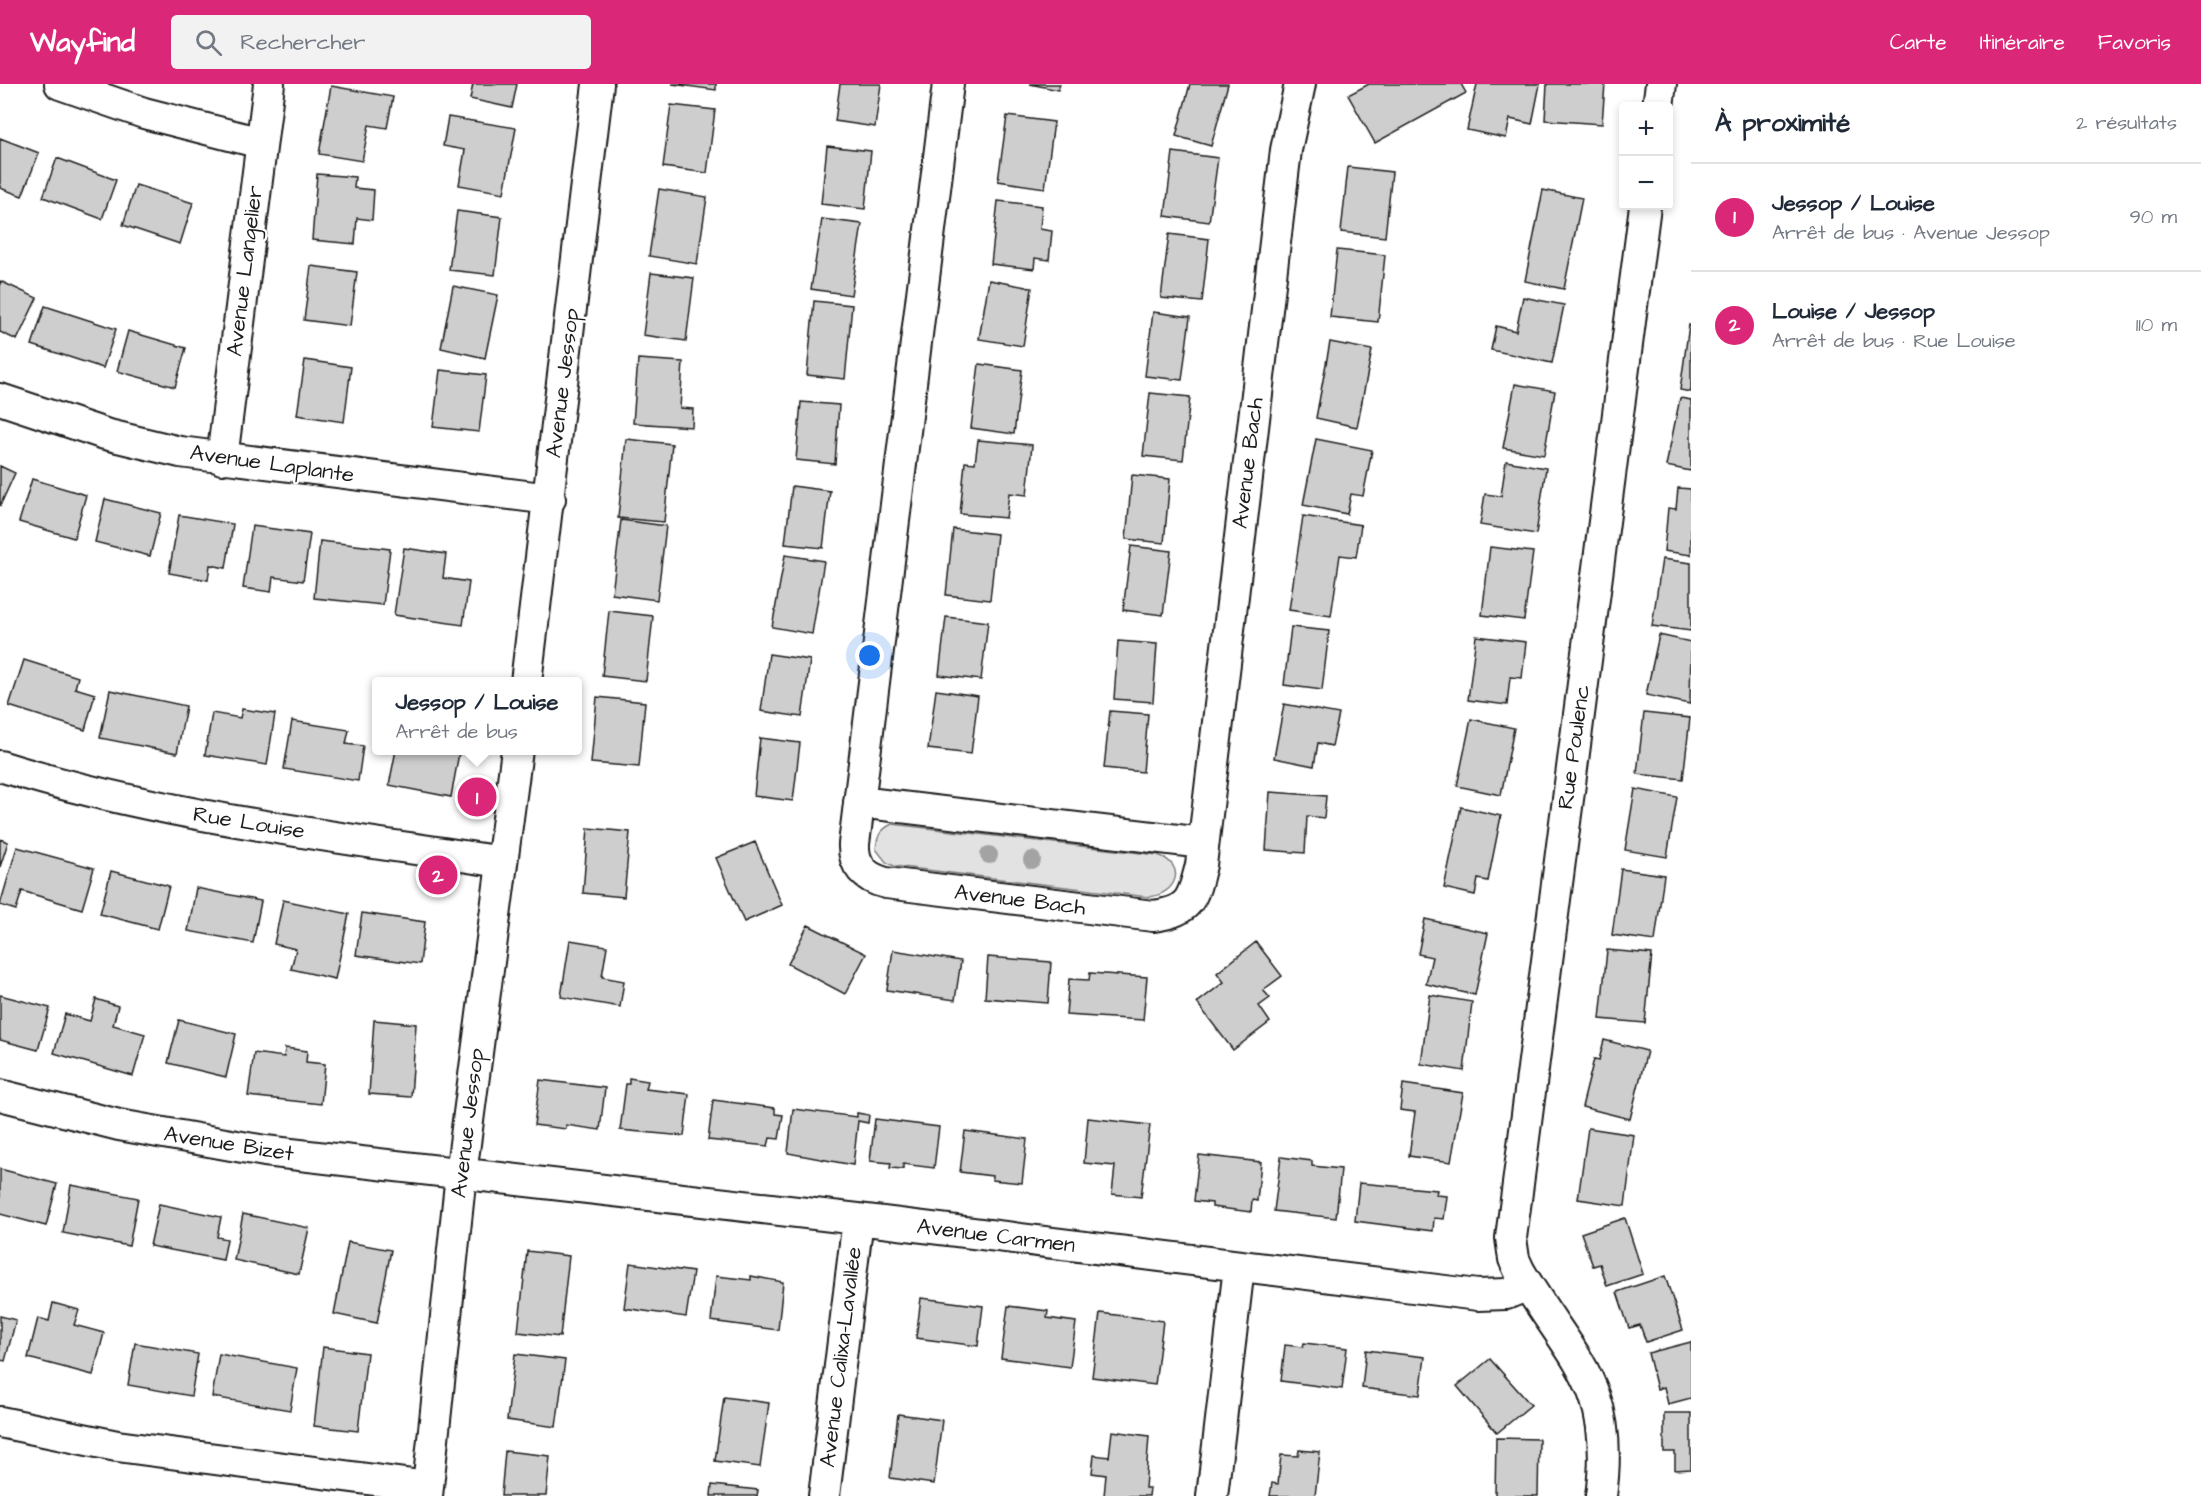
<!DOCTYPE html>
<html lang="fr">
<meta charset="utf-8">
<style>
:root{--surface:#fff;--page:#f2f2f3;--text:#1f2937;--muted:#747a83;--line:#e0e1e3;--accent:#db2777}
body{margin:0;font-family:"Architects Daughter",sans-serif;background:var(--page);color:var(--text)}
.controls{position:absolute;right:18px;top:18px;display:grid;overflow:hidden;border-radius:6px;box-shadow:0 3px 9px #0003}
.controls button{width:54px;height:54px;display:grid;place-items:center;padding:0;border:0;border-bottom:2px solid var(--line);background:var(--surface);color:var(--text);font:30px sans-serif}
.you{position:absolute;left:870px;top:572px;width:21px;height:21px;margin:-15px;border:4px solid #fff;border-radius:50%;background:#1a73e8;box-shadow:0 0 0 9px #1a73e833}
.badge{display:grid;place-items:center;width:39px;height:39px;border-radius:50%;background:var(--accent);color:#fff;font-size:20px;font-weight:700}
.pin{position:absolute;translate:-50% -50%;border:3px solid #fff;box-shadow:0 2px 6px #0006}
.popup{position:absolute;left:372px;top:593px;width:210px;height:78px;box-sizing:border-box;display:grid;place-content:center;border-radius:6px;background:var(--surface);filter:drop-shadow(0 2px 4px #0005);font-size:20px;white-space:nowrap;color:var(--muted)}
.popup b{font-size:22px;color:var(--text)}
.popup::after{content:'';position:absolute;left:50%;top:100%;margin-left:-12px;border:12px solid transparent;border-top-color:var(--surface)}
.list{margin:0;padding:0;list-style:none}
h2{display:flex;justify-content:space-between;align-items:center;height:78px;margin:0;padding:0 24px;font-size:26px}
h2 small{font-size:20px;font-weight:400;color:var(--muted)}
.list li{display:grid;grid-template-columns:39px 1fr auto;gap:18px;align-items:center;box-sizing:border-box;height:108px;padding:0 24px;border-top:2px solid var(--line)}
.list b{display:block;font-size:22px;white-space:nowrap}
.list p{margin:0;font-size:20px;white-space:nowrap;color:var(--muted)}
.list em{font-size:20px;font-style:normal;color:var(--muted)}
.icon{flex:none;width:33px;height:33px;fill:none;stroke:currentColor;stroke-width:2;stroke-linecap:round;stroke-linejoin:round}
.map{position:relative;flex:none;width:1691px;height:1412px;overflow:hidden}
header{display:flex;align-items:center;gap:36px;box-sizing:border-box;height:84px;padding:0 30px;background:var(--accent);color:#fff}
header strong{font-size:28px}
nav{display:flex;gap:33px;margin-inline-start:auto;font-size:21px}
.search{width:420px;height:54px;background:var(--page);display:flex;align-items:center;gap:15px;box-sizing:border-box;padding:0 21px;border-radius:6px;color:var(--muted);font-size:22px}
main{display:flex}
aside{flex:1;background:var(--surface)}
.map>svg:first-child{display:block}
.grass{fill:#e2e2e2;stroke:#7f7f7f;stroke-width:1.5}
.building{fill:#cecece;stroke:#1c1c1c;stroke-width:1.5}
.lines{fill:none;stroke-linecap:round;stroke-linejoin:round}
.street-casing{stroke:#1c1c1c;stroke-width:34}
.street{stroke:#fff;stroke-width:30}
.tree{fill:#a3a3a3}
.labels{text-anchor:middle;dominant-baseline:central;stroke-width:4.5;stroke-linejoin:round;paint-order:stroke}
.street-label{font-size:22px;fill:#1c1c1c;stroke:#fff}
</style>
<header>
<strong>Wayfind</strong>
<div class="search"><svg class="icon" aria-label="search" viewBox="0 0 24 24"><circle cx="10" cy="10" r="6"/><path d="M15 15l6 6"/></svg>Rechercher</div>
<nav><a>Carte</a><a>Itinéraire</a><a>Favoris</a></nav>
</header>
<main>
<div class="map">
<svg width="1691" height="1412" viewBox="0 0 1691 1412">
<rect width="100%" height="100%" fill="#fff"/>
<filter id="ink" filterUnits="userSpaceOnUse"><feTurbulence type="fractalNoise" baseFrequency=".0167" numOctaves="2"/><feDisplacementMap in="SourceGraphic" scale="12" xChannelSelector="R" yChannelSelector="G"/><feConvolveMatrix kernelMatrix="1 2 1 2 8 2 1 2 1" color-interpolation-filters="sRGB"/></filter>
<g filter="url(#ink)">
<path class="grass" d="M892,740L1158,771C1188,782 1176,811 1148,813L894,782L886,778L876,765C877,752 880,746 892,740Z"/>
<path class="building" d="M473,0H517L512,24L470,15Z
M672,0H716V6Z
M840,0H881L875,43L835,37Z
M1030,0H1060L1058,6Z
M1190,0H1228L1211,62L1176,52Z
M1369,0H1461L1466,9L1375,59L1348,11Z
M1477,0H1540L1532,40L1510,35L1506,54L1467,46Z
M1547,0H1605L1602,40L1545,36Z
M331,2L393,13L387,44L369,41L362,77L319,70Z
M671,21L715,26L707,89L663,83Z
M1007,32L1054,38L1045,104L998,97Z
M448,33L516,44L504,109L459,101L465,66L443,62Z
M0,54L39,69L22,112L0,104Z
M827,62L871,67L865,125L821,120Z
M1173,68L1218,74L1209,138L1165,132Z
M57,74L116,96L102,135L43,113Z
M1348,83L1392,88L1385,153L1341,148Z
M317,90L355,93L354,104L374,106L372,136L357,134L355,160L312,156Z
M136,101L193,119L180,160L123,141Z
M659,105L707,113L697,180L649,172Z
M1543,106L1582,114L1564,205L1525,197Z
M998,117L1042,122L1040,145L1052,147L1049,176L1035,174L1034,185L991,180Z
M457,127L502,133L495,191L449,186Z
M822,135L862,140L851,211L811,205Z
M1169,150L1209,155L1202,218L1161,214Z
M1337,166L1385,171L1378,238L1330,233Z
M311,182L357,188L350,242L304,236Z
M651,189L694,194L686,257L643,251Z
M989,196L1032,204L1023,262L979,255Z
M0,197L37,214L17,256L0,248Z
M453,202L498,211L485,274L441,264Z
M1523,213L1564,221L1552,279L1491,266L1496,242L1516,247Z
M814,217L852,221L845,295L807,291Z
M45,222L116,245L103,284L32,261Z
M1153,228L1190,233L1182,296L1145,292Z
M1689,241L1691,242V308L1680,306Z
M128,247L186,264L175,303L117,287Z
M1330,258L1372,266L1357,343L1316,334Z
M638,275L683,278L680,324L693,325L692,343L633,339Z
M305,276L351,283L344,338L297,331Z
M979,280L1022,286L1014,350L971,344Z
M440,286L486,291L479,348L433,343Z
M1515,300L1555,307L1544,371L1503,364Z
M1150,309L1190,313L1183,376L1143,372Z
M1680,314L1691,316V387L1666,382Z
M801,318L839,321L835,380L796,376Z
M626,355L672,360L664,438L618,434Z
M1316,355L1372,366L1363,412L1351,410L1347,430L1303,421Z
M978,356L1032,361L1027,411L1009,409L1006,434L960,430L965,378L975,379Z
M1506,377L1546,384L1536,450L1480,441L1485,410L1501,412Z
M0,382L15,389L0,422Z
M1132,391L1170,395L1164,459L1126,455Z
M32,395L86,411L74,454L19,438Z
M792,402L830,407L823,464L785,460Z
M1678,404L1691,405V471L1664,467L1668,424L1676,425Z
M105,415L161,429L150,472L95,458Z
M179,431L233,440L226,484L210,481L208,496L169,489Z
M1303,432L1361,441L1356,473L1340,471L1331,532L1289,526Z
M621,436L666,442L657,516L612,510Z
M252,442L310,450L303,497L273,493L271,508L243,504Z
M953,445L997,450L990,516L946,511Z
M320,457L390,465L383,521L314,514Z
M1131,462L1171,467L1163,531L1123,526Z
M1490,463L1533,468L1524,536L1482,531Z
M404,464L446,470L443,494L469,498L463,541L394,531Z
M785,471L824,477L812,550L772,543Z
M1662,475L1691,479V547L1652,542Z
M609,527L653,532L646,597L602,592Z
M946,533L988,538L981,596L939,591Z
M1291,543L1329,547L1322,606L1284,601Z
M1659,551L1691,558L1690,620L1646,611Z
M1476,552L1526,558L1522,594L1510,593L1507,621L1468,616Z
M1118,557L1157,560L1153,618L1114,615Z
M769,570L810,576L802,633L761,627Z
M24,576L78,593L75,604L95,610L85,646L9,622Z
M110,606L186,622L177,669L100,654Z
M936,606L978,612L971,670L928,665Z
M597,613L645,618L639,683L591,679Z
M1284,620L1339,630L1332,662L1318,659L1314,682L1274,674Z
M242,625L275,630L267,681L205,671L212,629L240,634Z
M1110,627L1148,630L1143,688L1104,684Z
M1644,629L1690,634L1683,695L1637,690Z
M1471,635L1514,644L1501,711L1457,702Z
M292,637L349,646L346,660L363,662L358,697L284,685Z
M760,654L800,659L793,717L754,712Z
M396,666L459,669L451,713L389,701Z
M1635,705L1677,713L1667,773L1625,766Z
M1270,708L1326,712L1324,734L1307,732L1305,769L1266,766Z
M1461,723L1501,732L1488,797L1478,795L1475,811L1444,804Z
M588,744L630,748L624,813L583,809Z
M0,755L8,758L0,783Z
M755,758L782,821L744,838L716,774Z
M17,763L94,784L82,825L22,807L16,826L0,821Z
M1621,785L1664,791L1655,857L1612,851Z
M111,787L169,802L158,845L100,830Z
M196,804L261,817L253,859L188,847Z
M283,816L349,830L335,895L291,885L296,865L274,860Z
M362,829L425,838L420,880L356,871Z
M1425,835L1488,849L1475,911L1426,900L1432,873L1418,870Z
M808,841L866,870L845,910L788,880Z
M570,856L607,862L602,893L624,897L620,923L561,913Z
M1256,858L1282,892L1263,906L1270,914L1259,922L1270,938L1233,966L1197,919L1224,898L1217,889Z
M893,866L961,877L955,916L887,906Z
M1607,866L1652,870L1645,939L1600,935Z
M988,873L1051,878L1048,919L985,914Z
M1090,889L1147,893L1143,936L1066,931L1069,895L1089,896Z
M0,911L50,924L38,966L0,956Z
M1430,911L1472,918L1464,987L1421,980Z
M96,915L118,922L113,941L145,950L133,992L54,969L65,930L90,937Z
M179,936L236,950L226,993L168,979Z
M374,936L416,940L411,1013L369,1010Z
M1604,956L1647,967L1630,1035L1582,1023L1594,975L1599,976Z
M285,964L307,967L306,978L325,980L321,1020L248,1012L254,969L284,973Z
M629,994L648,997L646,1005L689,1010L684,1052L620,1046L626,1000H629Z
M540,996L605,1004L600,1046L566,1041V1045L534,1041Z
M1403,1000L1463,1009L1451,1078L1409,1072L1415,1028L1400,1026Z
M713,1016L775,1024V1030L783,1031L779,1055L770,1054L768,1062L708,1056Z
M793,1025L857,1033V1029L869,1031L868,1039L858,1037L853,1081L788,1069Z
M1088,1034L1150,1041L1141,1113L1112,1110L1115,1082L1084,1079Z
M875,1035L939,1043L934,1084L903,1080V1085L890,1084L891,1079L870,1077Z
M1588,1044L1634,1051L1625,1122L1578,1115Z
M965,1047L1027,1055L1022,1099L992,1096V1092L960,1088Z
M1199,1071L1261,1078L1257,1117L1252,1116L1251,1128L1212,1123V1119L1194,1117Z
M1281,1073L1312,1077V1082L1341,1085L1336,1134L1274,1127Z
M0,1085L57,1100L46,1142L0,1130Z
M1359,1099L1437,1106L1436,1111L1447,1112L1444,1135L1434,1134L1433,1147L1355,1137Z
M71,1101L138,1114L129,1162L63,1149Z
M159,1120L221,1133L217,1153L227,1155L223,1176L150,1162Z
M243,1130L309,1144L299,1190L234,1176Z
M1625,1134L1643,1190L1607,1202L1600,1180L1593,1182L1581,1149Z
M348,1158L391,1166L377,1239L334,1230Z
M527,1167L569,1172L560,1253L518,1248Z
M630,1179L693,1188L686,1233L624,1224Z
M716,1192L751,1196V1192L783,1198L778,1246L711,1237Z
M1665,1192L1683,1246L1646,1258L1640,1241L1629,1244L1617,1208Z
M921,1214L983,1222L978,1262L916,1254Z
M53,1219L79,1226L74,1241L104,1249L93,1291L28,1274L38,1234L49,1237Z
M1008,1222L1048,1227L1047,1234L1076,1238L1070,1283L1001,1274Z
M1100,1229L1163,1237L1155,1301L1092,1293Z
M0,1232L16,1236L5,1277L0,1276Z
M1691,1258V1314L1668,1320L1664,1303L1657,1305L1648,1269Z
M135,1259L198,1270L191,1312L128,1301Z
M1304,1259L1347,1264L1342,1305L1281,1297L1285,1261L1303,1263Z
M323,1263L367,1269L358,1347L314,1342Z
M1366,1266L1425,1273L1420,1311L1362,1304Z
M219,1270L297,1284L290,1326L212,1313Z
M515,1270L565,1276L556,1343L507,1336Z
M1490,1275L1531,1321L1497,1349L1457,1302Z
M724,1313L769,1319L760,1383L715,1377Z
M1664,1329H1691V1385L1675,1386V1368H1664Z
M898,1330L942,1336L934,1400L890,1394Z
M1112,1347L1149,1352L1145,1404H1150L1149,1412H1104L1106,1391L1092,1389L1094,1371L1109,1373Z
M1496,1354L1539,1355L1538,1412H1495Z
M1299,1366L1320,1368L1315,1412H1270L1272,1399L1278,1400L1281,1371L1298,1372Z
M505,1367L550,1372L546,1412H501Z
M712,1401L758,1406L757,1412H711Z"/>
<g class="lines">
<defs>
<path id="street" d="M60,0L144,29L261,59
M948,0L854,760C853,781 865,794 886,799L1153,832C1190,828 1193,814 1201,781L1286,66L1300,0
M1658,22L1661,0
M0,315L105,350L180,368L550,415
M222,375L269,0
M526,598L598,0
M0,682C163,733 334,752 502,778
M859,718L1203,759
M0,1011L119,1041L265,1067L858,1135L1478,1211L1506,1210L1528,1201
M0,1338L117,1362L428,1403
M427,1412L461,1090L517,666
M824,1412L858,1135
M1212,1412L1239,1183
M1601,1412C1616,1300 1572,1276 1520,1188L1514,1175L1511,1154L1645,122"/>
</defs>
<use href="#street" class="street-casing"/>
<use href="#street" class="street"/>
</g>
<g class="tree">
<circle cx="989" cy="771" r="9"/>
<circle cx="1032" cy="776" r="9"/>
</g>
</g>
<g class="labels">
<g class="street-label">
<text transform="translate(245 187) rotate(-83)">Avenue Langelier</text>
<text transform="translate(563 299) rotate(-83)">Avenue Jessop</text>
<text transform="translate(1248 379) rotate(-83)">Avenue Bach</text>
<text transform="translate(272 380) rotate(8)">Avenue Laplante</text>
<text transform="translate(1574 663) rotate(-82)">Rue Poulenc</text>
<text transform="translate(249 739) rotate(9)">Rue Louise</text>
<text transform="translate(1020 816) rotate(7)">Avenue Bach</text>
<text transform="translate(468 1039) rotate(-83)">Avenue Jessop</text>
<text transform="translate(229 1060) rotate(9)">Avenue Bizet</text>
<text transform="translate(996 1152) rotate(7)">Avenue Carmen</text>
<text transform="translate(841 1273) rotate(-83)">Avenue Calixa-Lavallée</text>
</g>
</g>
</svg>
<div class="controls">
<button>+</button>
<button>−</button>
</div>
<div class="you"></div>
<div class="pin badge" style="left:477px;top:713px">1</div>
<div class="popup"><b>Jessop / Louise</b>Arrêt de bus</div>
<div class="pin badge" style="left:438px;top:791px">2</div>
</div>
<aside>
<h2>À proximité<small>2 résultats</small></h2>
<ul class="list">
<li><span class="badge">1</span><div><b>Jessop / Louise</b><p>Arrêt de bus · Avenue Jessop</p></div><em>90 m</em></li>
<li><span class="badge">2</span><div><b>Louise / Jessop</b><p>Arrêt de bus · Rue Louise</p></div><em>110 m</em></li>
</ul>
</aside>
</main>
